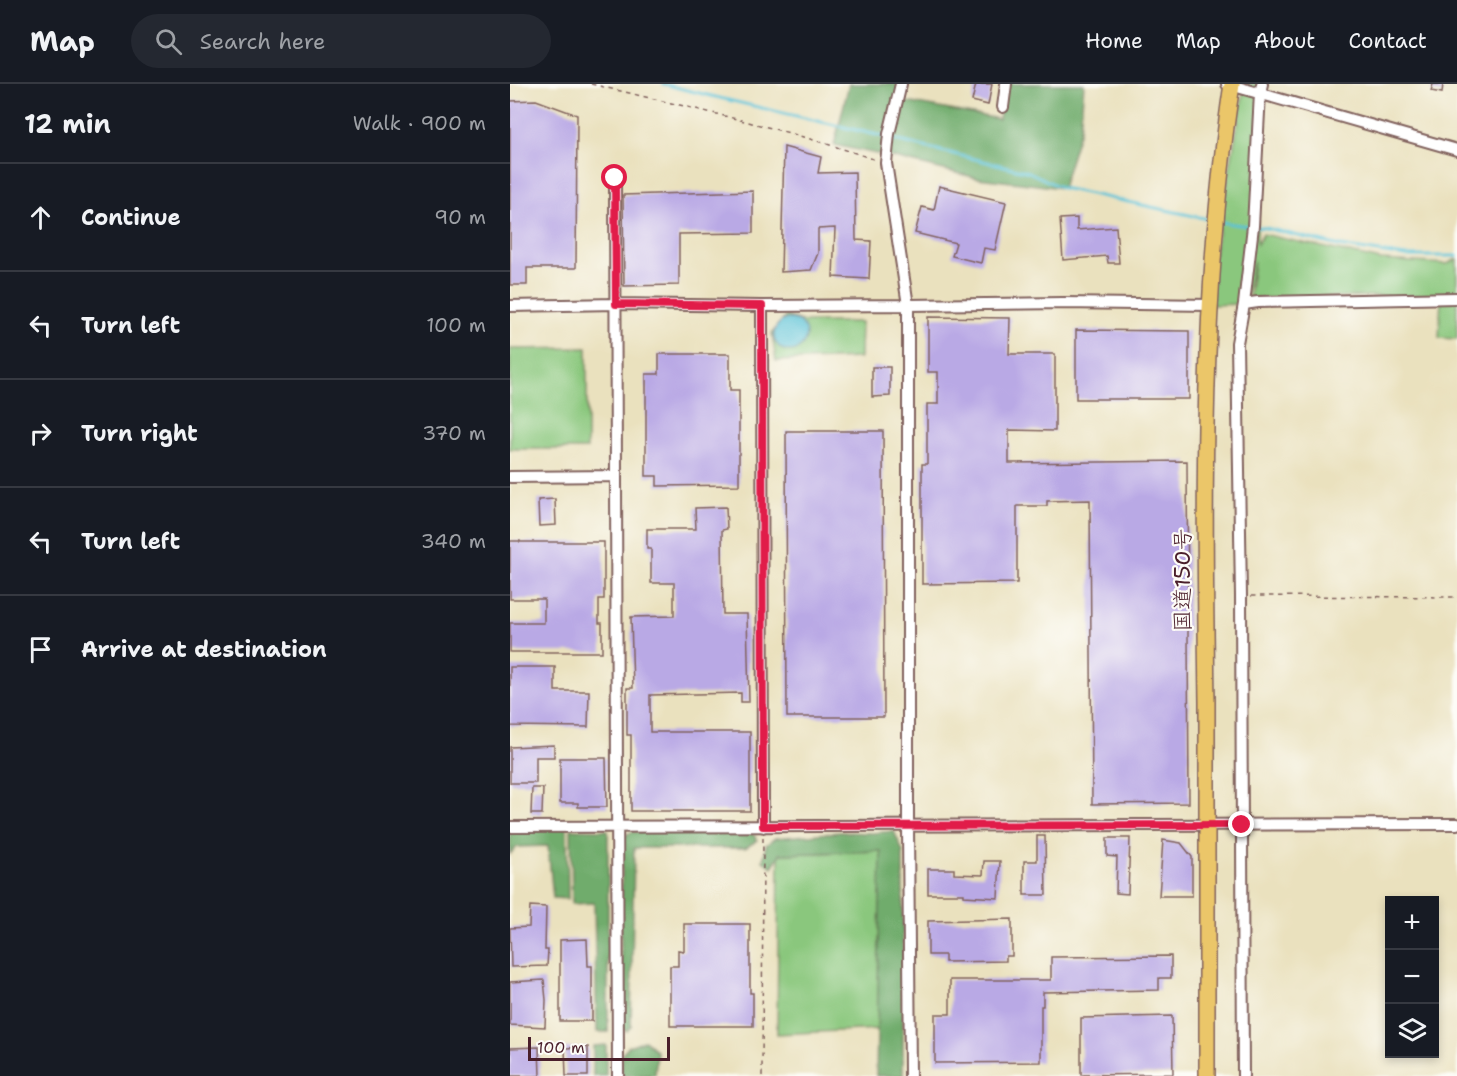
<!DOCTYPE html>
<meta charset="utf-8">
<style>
:root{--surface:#171b24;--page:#242831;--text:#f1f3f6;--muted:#9ea1a6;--line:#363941}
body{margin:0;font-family:"Shantell Sans","Klee One",sans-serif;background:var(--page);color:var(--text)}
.controls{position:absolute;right:18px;bottom:18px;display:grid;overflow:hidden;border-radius:0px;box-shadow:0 3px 9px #0003}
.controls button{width:54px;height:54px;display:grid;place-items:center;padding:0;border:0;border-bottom:2px solid var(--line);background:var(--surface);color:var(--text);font:30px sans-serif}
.scale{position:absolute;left:18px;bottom:15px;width:142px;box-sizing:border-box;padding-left:6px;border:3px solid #4a1f2b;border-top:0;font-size:16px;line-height:21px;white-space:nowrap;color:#4a1f2b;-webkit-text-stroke:4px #fdfcf7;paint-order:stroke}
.stop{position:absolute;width:18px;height:18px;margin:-14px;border:4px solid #e11d48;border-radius:50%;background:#fff}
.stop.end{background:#e11d48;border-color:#fff;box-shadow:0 2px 6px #0008}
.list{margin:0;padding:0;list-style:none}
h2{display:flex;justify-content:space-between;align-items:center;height:78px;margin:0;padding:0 24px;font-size:26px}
h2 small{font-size:20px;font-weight:400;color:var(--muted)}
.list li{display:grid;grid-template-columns:39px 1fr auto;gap:18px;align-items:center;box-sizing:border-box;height:108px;padding:0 24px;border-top:2px solid var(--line)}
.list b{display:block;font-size:22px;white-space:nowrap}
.list em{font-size:20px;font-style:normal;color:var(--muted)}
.icon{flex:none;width:33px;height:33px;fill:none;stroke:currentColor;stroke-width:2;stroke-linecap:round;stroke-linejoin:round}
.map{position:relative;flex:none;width:947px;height:992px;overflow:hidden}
header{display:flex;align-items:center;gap:36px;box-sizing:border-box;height:84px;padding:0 30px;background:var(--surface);border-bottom:2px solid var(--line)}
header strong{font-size:28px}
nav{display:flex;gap:33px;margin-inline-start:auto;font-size:21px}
.search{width:420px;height:54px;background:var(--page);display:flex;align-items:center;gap:15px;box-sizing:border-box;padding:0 21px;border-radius:33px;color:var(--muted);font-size:22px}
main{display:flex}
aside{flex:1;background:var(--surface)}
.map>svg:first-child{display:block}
.green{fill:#8ac77d;stroke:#6a7354;stroke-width:1.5}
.forest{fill:#6fac6c;stroke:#5c664c;stroke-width:1.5}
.water{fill:#5ac2d7;stroke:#527081;stroke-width:1.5}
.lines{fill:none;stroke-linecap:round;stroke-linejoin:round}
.stream{stroke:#5ac2d7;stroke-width:3}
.building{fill:#b9a9e5}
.minor-casing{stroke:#82635e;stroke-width:14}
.highway-casing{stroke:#82635e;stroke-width:18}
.path{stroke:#82635e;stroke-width:1.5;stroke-dasharray:4.5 4.5;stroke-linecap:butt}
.minor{stroke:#fff;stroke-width:10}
.highway{stroke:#ebc669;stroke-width:15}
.route{stroke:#e11d48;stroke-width:8}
.labels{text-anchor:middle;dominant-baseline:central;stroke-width:4.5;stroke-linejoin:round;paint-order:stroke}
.street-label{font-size:22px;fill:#4a1f2b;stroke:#fdfcf7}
</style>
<header>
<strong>Map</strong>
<div class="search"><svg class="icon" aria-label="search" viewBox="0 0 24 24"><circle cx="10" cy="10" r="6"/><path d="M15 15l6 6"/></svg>Search here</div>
<nav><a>Home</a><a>Map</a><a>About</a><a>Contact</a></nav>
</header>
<main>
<aside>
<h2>12 min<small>Walk · 900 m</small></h2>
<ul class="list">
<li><svg class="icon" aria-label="ahead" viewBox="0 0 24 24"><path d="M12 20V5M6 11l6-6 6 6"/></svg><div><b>Continue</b></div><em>90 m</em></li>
<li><svg class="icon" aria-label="left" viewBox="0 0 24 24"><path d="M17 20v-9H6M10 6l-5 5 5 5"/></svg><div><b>Turn left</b></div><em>100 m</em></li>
<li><svg class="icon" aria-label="right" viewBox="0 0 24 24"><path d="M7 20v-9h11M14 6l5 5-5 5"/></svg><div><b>Turn right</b></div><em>370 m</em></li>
<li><svg class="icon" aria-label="left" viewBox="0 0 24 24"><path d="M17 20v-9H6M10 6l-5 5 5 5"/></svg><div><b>Turn left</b></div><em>340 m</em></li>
<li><svg class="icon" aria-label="arrive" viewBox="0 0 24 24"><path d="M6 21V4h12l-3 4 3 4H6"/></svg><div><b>Arrive at destination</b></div></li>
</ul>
</aside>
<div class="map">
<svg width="947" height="992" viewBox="0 0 947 992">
<rect width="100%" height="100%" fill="#fdfcf7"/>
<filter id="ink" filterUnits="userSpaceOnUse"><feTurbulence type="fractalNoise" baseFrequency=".0167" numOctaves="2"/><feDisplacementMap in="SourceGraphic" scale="12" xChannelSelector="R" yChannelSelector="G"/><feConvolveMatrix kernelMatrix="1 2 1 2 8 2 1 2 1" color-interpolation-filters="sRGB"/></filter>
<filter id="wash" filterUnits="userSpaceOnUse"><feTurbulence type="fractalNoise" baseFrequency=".008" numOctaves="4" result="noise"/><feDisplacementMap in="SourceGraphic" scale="24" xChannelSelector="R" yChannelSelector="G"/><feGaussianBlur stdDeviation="1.35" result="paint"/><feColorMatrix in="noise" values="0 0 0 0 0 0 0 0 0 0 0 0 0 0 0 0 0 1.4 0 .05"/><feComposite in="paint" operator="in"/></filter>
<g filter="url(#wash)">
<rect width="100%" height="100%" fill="#eae1be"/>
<path class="green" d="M735,0H752L750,9L747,160L753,150L871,176L937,180L947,175V211L739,214L744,177L734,220L701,221L702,182Z
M931,214L947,215V255L929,254Z
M276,232L294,238H351L350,274L266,277L262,249Z
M77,264V365H0V265Z
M371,767L370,945L267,950L269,770Z"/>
<path class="forest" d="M339,0H394L391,17L489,35L494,0H574L570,46L552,104L467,94L376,72L324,61Z
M0,743H57L58,815L43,814L38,762L7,763L0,770Z
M61,745L98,746V948H87L84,819L62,820Z
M239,746L248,756L235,764H124L121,942L117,947L110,943L112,761L115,751L122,748Z
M384,747L393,768V992H366L371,767L270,770L262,783L253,777L256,761L265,754L330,748L362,749Z
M135,956L147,968L145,991L112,992V969L119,962Z
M96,961V992H83V962Z"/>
<path class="water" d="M264 251a16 16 0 1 1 32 0a16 16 0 1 1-32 0Z"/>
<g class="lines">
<path class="stream" d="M153,0C227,19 301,35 375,53
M381,55L519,88L552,104L703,136
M712,138L723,140L756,144L830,162L895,172H947"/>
</g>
<g id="blocks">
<path class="building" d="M466,0H482L478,21L462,17Z
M923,0H933L932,9L921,7Z
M26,16L67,31L66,184H17V201H0V17Z
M274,63L311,73L308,89L345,88L346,156L361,157L359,195L323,193L325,144L308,145V169L301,186L271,188Z
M429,102L496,118L485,166L474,164L471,179L442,172L446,159L405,149L412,123L424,126Z
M243,107V149L169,150V201L114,202L113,111Z
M567,134V146L606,143L609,179H598L597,172L553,176L550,135Z
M418,233L500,234L499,270H545V347L499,346V379L677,377L679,719L582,720L580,416L537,417V422H507V499L412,500V380H417V320H428V288H418Z
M566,246L679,247V315H566Z
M149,270H220V306H229V401L147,402V392H136V290H149Z
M362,283H380V312L362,313Z
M276,347H373L374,633H277Z
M45,415L46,441L29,442L28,416Z
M216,423L217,445L212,446L213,530H237L239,618H231V609L140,611V648H240V727H121V651H117V604H123L121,533L164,532V499H141V465H137V445H186L185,424Z
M0,457H10V458H94V515H89V539H92V568H0V539H34V515H0Z
M0,583H45V607H79L78,643L0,642Z
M44,661V673H26V699H0V663Z
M50,674H96L97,723H68V719H50Z
M22,704H33L32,730H21Z
M527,752H535L536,811H514V777H527Z
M597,754H620L618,810L606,809L607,773L597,772Z
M653,756L671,759L682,773V812H649Z
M474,777H490L488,814L454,812V810H418V785H444V790L473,791Z
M20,822L36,823L35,866H38L37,882L1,883L0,844L19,843Z
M502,835V872H496V877L435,878V871H418V837Z
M174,840H240V909H243V942H160V882H168V866L174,867Z
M77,855L78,882H82V937H50V856Z
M661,872V894H649V906L533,908V922H531V978L425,979V930H440V896H541V873Z
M34,896L36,916L35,943L0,941V898Z
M662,932L663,990L571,991V934Z
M29,963L30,992H0V964Z
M78,963V992H56L55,964Z"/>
</g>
</g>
<g filter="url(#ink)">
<use href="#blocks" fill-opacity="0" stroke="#82635e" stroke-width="1.5"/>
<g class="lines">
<defs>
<path id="minor" d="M391,0L379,50L376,79L398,221V741L400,992
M717,0L947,66
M493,23L496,0
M105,94L108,992
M734,220L748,218L947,214
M0,222L106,220L252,222L398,221L553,219L701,221
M252,222L253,743
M0,393L106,392
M0,743L947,740
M733,992L731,512L727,259L734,220L743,142L750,9L752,0"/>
<path id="highway" d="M697,992C697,867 698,742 697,618C694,412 691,204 722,0"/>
</defs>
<use href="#minor" class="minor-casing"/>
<use href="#highway" class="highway-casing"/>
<path class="path" d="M81,0C177,23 274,44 366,76
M741,512L947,513
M252,992L253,753"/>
<use href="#minor" class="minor"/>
<use href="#highway" class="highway"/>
</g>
</g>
<g class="lines" filter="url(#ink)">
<path class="route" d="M105,94L106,220L252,222L253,742L732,741"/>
</g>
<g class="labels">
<g class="street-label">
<text transform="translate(672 496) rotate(-90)">国道150号</text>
</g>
</g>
</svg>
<div class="controls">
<button>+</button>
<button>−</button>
<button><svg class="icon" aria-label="layers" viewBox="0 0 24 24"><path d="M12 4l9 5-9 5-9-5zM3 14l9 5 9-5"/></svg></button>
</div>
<div class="scale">100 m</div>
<div class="stop" style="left:105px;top:94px"></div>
<div class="stop end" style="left:732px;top:741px"></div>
</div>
</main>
